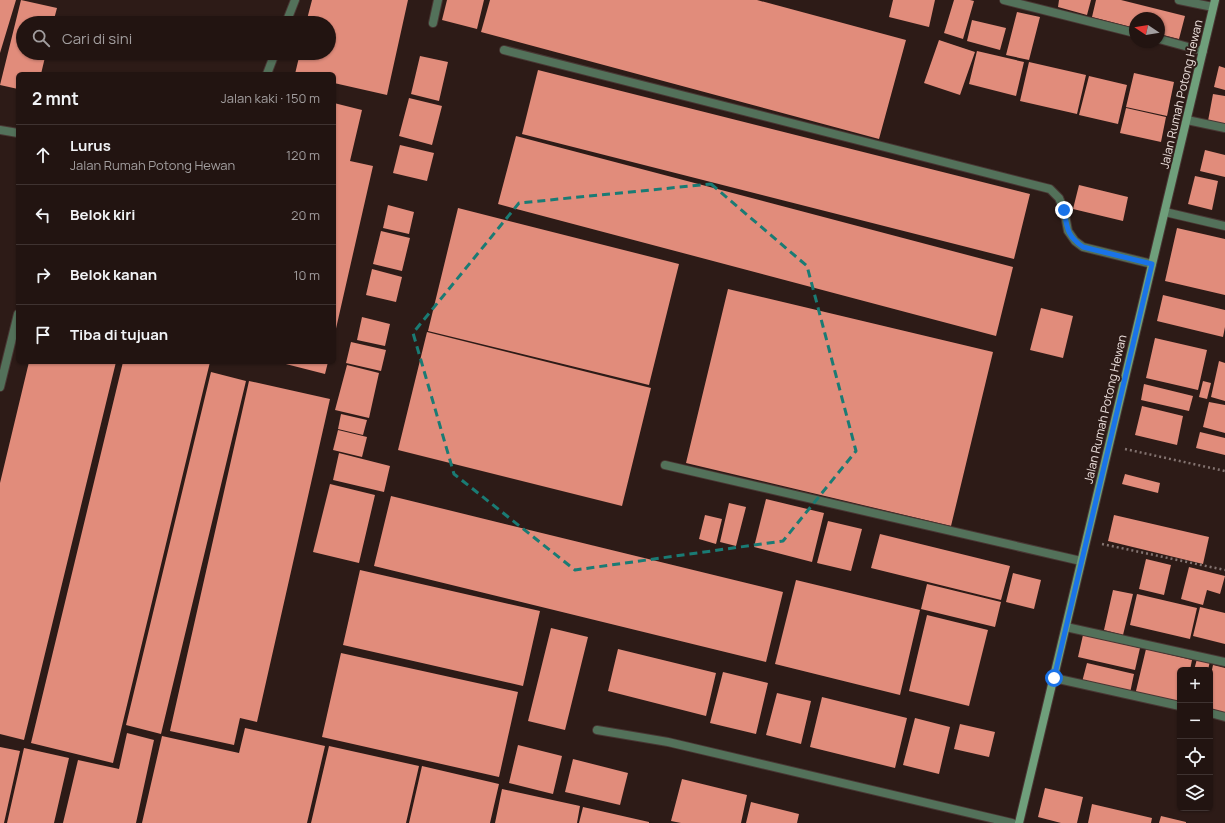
<!DOCTYPE html>
<html lang="id">
<meta charset="utf-8">
<style>
:root{--surface:#221411;--page:#2a1d1a;--text:#f1f3f6;--muted:#a29e9f;--line:#3f3331}
body{margin:0;font-family:Manrope,sans-serif;background:var(--page);color:var(--text)}
.controls{position:absolute;right:12px;bottom:12px;display:grid;overflow:hidden;border-radius:6px;box-shadow:0 1px 3px #0004}
.controls button{width:36px;height:36px;display:grid;place-items:center;padding:0;border:0;border-bottom:1px solid var(--line);background:var(--surface);color:var(--text);font:20px sans-serif}
.compass{position:absolute;left:1129px;top:12px;width:36px;height:36px;border-radius:50%;background:var(--surface);box-shadow:0 1px 3px #0004;rotate:282deg}
.stop{position:absolute;width:12px;height:12px;margin:-9px;border:3px solid #1a73e8;border-radius:50%;background:#fff}
.stop.end{background:#1a73e8;border-color:#fff;box-shadow:0 1px 4px #0008}
.list{margin:0;padding:0;list-style:none}
h2{display:flex;justify-content:space-between;align-items:center;height:52px;margin:0;padding:0 16px;font-size:17px}
h2 small{font-size:13px;font-weight:400;color:var(--muted)}
.list li{display:grid;grid-template-columns:26px 1fr auto;gap:12px;align-items:center;box-sizing:border-box;height:60px;padding:0 16px;border-top:1px solid var(--line)}
.list b{display:block;font-size:15px;white-space:nowrap}
.list p{margin:0;font-size:13px;white-space:nowrap;color:var(--muted)}
.list em{font-size:13px;font-style:normal;color:var(--muted)}
.icon{flex:none;width:22px;height:22px;fill:none;stroke:currentColor;stroke-width:2;stroke-linecap:round;stroke-linejoin:round}
.map{position:relative;flex:none;width:1225px;height:823px;overflow:hidden}
.search{position:absolute;background:var(--surface);box-shadow:0 1px 3px #0004;left:16px;top:16px;width:320px;height:44px;display:flex;align-items:center;gap:10px;box-sizing:border-box;padding:0 14px;border-radius:22px;color:var(--muted);font-size:15px}
.panel{position:absolute;background:var(--surface);box-shadow:0 1px 3px #0004;left:16px;top:72px;width:320px;height:292px;border-radius:6px}
.map>svg:first-child{display:block}
.building{fill:#e18c7b}
.lines{fill:none;stroke-linecap:round;stroke-linejoin:round}
.lane-casing{stroke:#483633;stroke-width:10}
.street-casing{stroke:#483633;stroke-width:10}
.secondary-casing{stroke:#483633;stroke-width:10}
.path{stroke:#837370;stroke-width:2.5;stroke-dasharray:2 3;stroke-linecap:butt}
.lane{stroke:#53715a;stroke-width:8}
.street{stroke:#53715a;stroke-width:8}
.secondary{stroke:#6f9f7b;stroke-width:8}
.route{stroke:#1a73e8;stroke-width:5}
.marked{fill:none;stroke:#1a7b74;stroke-width:3;stroke-dasharray:8 5;stroke-linejoin:round}
.labels{text-anchor:middle;dominant-baseline:central;stroke-width:4;stroke-linejoin:round;paint-order:stroke}
.street-label{font-size:12px;fill:#ecdfdc;stroke:#2d1b17}
</style>
<div class="map">
<svg width="1225" height="823" viewBox="0 0 1225 823">
<rect width="100%" height="100%" fill="#2d1b17"/>
<path class="building" d="M0,0H16L0,53Z
M21,0L57,8L53,23H23V53H46L41,74H18V89L0,85Z
M312,0H408L387,95L334,83V74H295L300,53H329V23H306Z
M447,0H484L477,29L442,20Z
M490,0H757L906,40L879,139L481,32Z
M893,0H935L929,27L889,17Z
M954,0H970L974,1L963,39L944,33Z
M1059,0H1091L1087,15L1058,7Z
M1096,0H1121L1185,16L1179,39L1159,34V18H1135V28L1092,17Z
M1017,12L1040,17L1029,60L1006,55Z
M972,20L1006,28L1000,50L967,41Z
M939,40L975,52L960,95L924,83Z
M977,51L1024,62L1016,96L969,84Z
M420,56L448,62L439,101L411,94Z
M1029,62L1086,75L1077,114L1020,101Z
M1219,66L1225,68V90L1214,87Z
M538,70L1030,194L1014,259L522,134Z
M1134,73L1174,82L1167,116L1126,107Z
M1089,76L1127,85L1118,124L1079,115Z
M1213,94L1225,96V124L1208,121Z
M409,98L442,106L432,145L399,136Z
M334,103L362,110L350,161L373,166L335,333Z
M1126,108L1166,117L1161,142L1120,133Z
M516,136L1013,267L996,336L498,204Z
M400,145L434,153L427,181L393,173Z
M1205,150L1225,155V177L1200,171Z
M1195,176L1218,181L1212,210L1188,204Z
M1079,185L1128,197L1123,221L1073,209Z
M388,205L414,212L409,234L383,228Z
M458,208L679,264L649,385L428,331Z
M1177,228L1225,239V295L1165,281Z
M381,231L410,238L402,271L373,264Z
M372,269L402,277L396,302L366,295Z
M728,289L993,352L951,526L686,463Z
M1163,295L1225,310V327L1223,337L1157,321Z
M1041,308L1073,316L1063,358L1030,350Z
M362,317L390,324L385,346L357,340Z
M427,332L651,388L622,506L398,450Z
M1155,338L1207,350L1198,390L1146,378Z
M351,342L386,350L381,371L346,363Z
M1219,361L1225,363V401L1211,397Z
M29,362H116L24,740L0,734V483Z
M123,362H210L113,763L31,743Z
M278,362H328L325,374Z
M347,365L379,373L369,418L335,410Z
M211,372L246,381L161,734L126,725Z
M249,381L330,399L257,722L240,718L234,745L170,731Z
M1203,381L1211,383L1207,399L1199,397Z
M1144,384L1193,396L1189,411L1141,400Z
M1209,402L1225,405V433L1203,427Z
M1142,406L1183,416L1177,445L1135,435Z
M341,414L367,420L363,435L338,429Z
M338,430L367,437L362,457L333,450Z
M1200,432L1225,438V455L1196,448Z
M339,453L390,466L384,492L333,480Z
M1125,474L1160,483L1158,493L1122,484Z
M330,484L375,495L359,563L313,552Z
M391,496L783,592L766,662L374,566Z
M766,499L824,513L812,562L754,547Z
M729,503L746,507L736,546L720,542Z
M705,515L722,519L716,544L699,539Z
M1114,515L1209,537L1203,564L1108,541Z
M828,521L862,529L851,571L817,563Z
M880,534L1010,566L1001,600L871,568Z
M1146,559L1171,565L1164,595L1139,589Z
M1189,567L1225,576L1220,594L1207,590L1203,605L1181,599Z
M360,570L540,611L523,686L343,645Z
M1013,573L1041,580L1034,609L1006,602Z
M796,580L920,610L900,695L775,664Z
M927,584L1001,602L995,627L921,609Z
M1113,590L1133,594L1123,635L1104,630Z
M1137,594L1197,608L1190,639L1130,625Z
M1200,607L1225,613V644L1193,636Z
M927,615L988,630L969,706L909,691Z
M551,628L588,637L565,730L528,721Z
M1083,635L1140,648L1135,670L1078,657Z
M618,649L716,673L706,716L608,691Z
M1146,649L1192,660L1190,670H1180V705L1135,695Z
M341,653L518,692L499,777L322,737Z
M1197,659L1210,661L1208,670H1194Z
M1087,663L1134,674L1130,693L1082,682Z
M1213,665L1225,668V714L1210,711V679Z
M723,672L768,683L756,734L710,723Z
M777,693L811,701L801,744L766,735Z
M822,697L907,718L895,768L810,747Z
M915,718L950,727L939,774L903,765Z
M960,724L995,732L989,757L954,749Z
M245,728L325,746L307,823H142L162,736L239,753Z
M127,733L154,740L136,823H63L78,760L119,769Z
M518,745L562,756L553,794L509,783Z
M329,746L419,766L406,823H311Z
M0,747L20,751L4,823H0Z
M24,748L69,758L54,823H7Z
M573,759L628,773L620,805L565,792Z
M422,766L499,784L490,823H409Z
M682,779L747,795L741,823H681L671,821Z
M1045,788L1083,797L1077,823H1061L1038,817Z
M502,789L580,806L577,823H495Z
M751,802L799,814L797,823H746Z
M1092,804L1152,818L1151,823H1088Z
M583,807L649,822V823H579Z
M1161,816L1186,822V823H1159Z"/>
<g class="lines">
<defs>
<path id="lane" d="M1179,0L1213,7
M286,23L295,0
M504,50L1050,189L1059,198L1064,210L1068,231L1075,241L1083,247L1152,264
M267,74L275,53
M0,130L18,133
M1165,212L1225,226
M0,387L18,314
M665,465L1081,561"/>
<path id="street" d="M1004,0L1135,33
M433,23L438,0
M1159,39L1203,51
M1187,120L1225,128
M1066,627L1225,662
M1054,678L1180,706
M1210,713L1225,717
M597,730L668,742L1012,823"/>
<path id="secondary" d="M1019,823L1215,0"/>
</defs>
<use href="#lane" class="lane-casing"/>
<use href="#street" class="street-casing"/>
<use href="#secondary" class="secondary-casing"/>
<path class="path" d="M1125,449L1225,471
M1102,544L1225,570"/>
<use href="#lane" class="lane"/>
<use href="#street" class="street"/>
<use href="#secondary" class="secondary"/>
</g>
<g class="lines">
<path class="route" d="M1054,678L1152,264L1083,247C1067,236 1067,228 1064,210"/>
</g>
<path class="marked" d="M711,184L807,266L856,451L783,541L575,570L454,474L413,333L519,203Z"/>
<g class="labels">
<g class="street-label">
<text transform="translate(1181 94) rotate(-77)">Jalan Rumah Potong Hewan</text>
<text transform="translate(1105 409) rotate(-77)">Jalan Rumah Potong Hewan</text>
</g>
</g>
</svg>
<div class="controls">
<button>+</button>
<button>−</button>
<button><svg class="icon" aria-label="locate" viewBox="0 0 24 24"><circle cx="12" cy="12" r="6"/><path d="M12 2v4M12 18v4M2 12h4M18 12h4"/></svg></button>
<button><svg class="icon" aria-label="layers" viewBox="0 0 24 24"><path d="M12 4l9 5-9 5-9-5zM3 14l9 5 9-5"/></svg></button>
</div>
<svg class="compass" viewBox="-18 -18 36 36"><path d="M0-13l5 13h-10z" fill="#e53935"/><path d="M0 13l5-13h-10z" fill="#a29e9f"/></svg>
<div class="stop" style="left:1054px;top:678px"></div>
<div class="stop end" style="left:1064px;top:210px"></div>
<div class="search"><svg class="icon" aria-label="search" viewBox="0 0 24 24"><circle cx="10" cy="10" r="6"/><path d="M15 15l6 6"/></svg>Cari di sini</div>
<section class="panel">
<h2>2 mnt<small>Jalan kaki · 150 m</small></h2>
<ul class="list">
<li><svg class="icon" aria-label="ahead" viewBox="0 0 24 24"><path d="M12 20V5M6 11l6-6 6 6"/></svg><div><b>Lurus</b><p>Jalan Rumah Potong Hewan</p></div><em>120 m</em></li>
<li><svg class="icon" aria-label="left" viewBox="0 0 24 24"><path d="M17 20v-9H6M10 6l-5 5 5 5"/></svg><div><b>Belok kiri</b></div><em>20 m</em></li>
<li><svg class="icon" aria-label="right" viewBox="0 0 24 24"><path d="M7 20v-9h11M14 6l5 5-5 5"/></svg><div><b>Belok kanan</b></div><em>10 m</em></li>
<li><svg class="icon" aria-label="arrive" viewBox="0 0 24 24"><path d="M6 21V4h12l-3 4 3 4H6"/></svg><div><b>Tiba di tujuan</b></div></li>
</ul>
</section>
</div>
